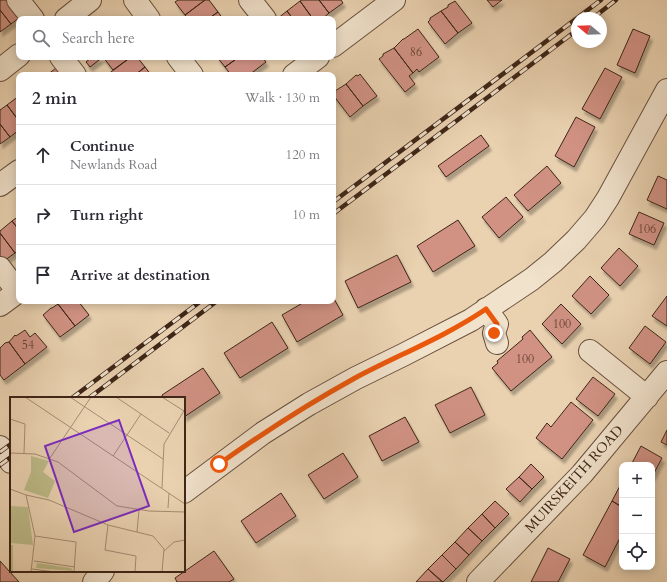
<!DOCTYPE html>
<meta charset="utf-8">
<style>
:root{--surface:#fff;--page:#f7f7f7;--text:#2b2b33;--muted:#7c7c81;--line:#e1e1e2}
body{margin:0;font-family:Cardo,serif;background:var(--page);color:var(--text)}
.controls{position:absolute;right:12px;bottom:12px;display:grid;overflow:hidden;border-radius:8px;box-shadow:0 2px 10px #0003}
.controls button{width:36px;height:36px;display:grid;place-items:center;padding:0;border:0;border-bottom:1px solid var(--line);background:var(--surface);color:var(--text);font:20px sans-serif}
.compass{position:absolute;left:571px;top:12px;width:36px;height:36px;border-radius:50%;background:var(--surface);box-shadow:0 2px 10px #0003;rotate:289deg}
.stop{position:absolute;width:12px;height:12px;margin:-9px;border:3px solid #ea580c;border-radius:50%;background:#fff}
.stop.end{background:#ea580c;border-color:#fff;box-shadow:0 1px 4px #0008}
.list{margin:0;padding:0;list-style:none}
h2{display:flex;justify-content:space-between;align-items:center;height:52px;margin:0;padding:0 16px;font-size:17px}
h2 small{font-size:13px;font-weight:400;color:var(--muted)}
.list li{display:grid;grid-template-columns:26px 1fr auto;gap:12px;align-items:center;box-sizing:border-box;height:60px;padding:0 16px;border-top:1px solid var(--line)}
.list b{display:block;font-size:15px;white-space:nowrap}
.list p{margin:0;font-size:13px;white-space:nowrap;color:var(--muted)}
.list em{font-size:13px;font-style:normal;color:var(--muted)}
.icon{flex:none;width:22px;height:22px;fill:none;stroke:currentColor;stroke-width:2;stroke-linecap:round;stroke-linejoin:round}
.map{position:relative;flex:none;width:667px;height:582px;overflow:hidden}
.search{position:absolute;background:var(--surface);box-shadow:0 2px 10px #0003;left:16px;top:16px;width:320px;height:44px;display:flex;align-items:center;gap:10px;box-sizing:border-box;padding:0 14px;border-radius:8px;color:var(--muted);font-size:15px}
.panel{position:absolute;background:var(--surface);box-shadow:0 2px 10px #0003;left:16px;top:72px;width:320px;height:232px;border-radius:8px}
.map>svg:first-child{display:block}
.building{fill:#d19284;stroke:#3d2517;filter:url(#shadow)}
.lines{fill:none;stroke-linecap:round;stroke-linejoin:round}
.minor-casing{stroke:#68503e;stroke-width:24}
.minor{stroke:#f1e2cc;stroke-width:22}
.rail-casing{stroke:#3d2517;stroke-width:4.5}
.rail{stroke:#f1e2cc;stroke-width:3;stroke-dasharray:9;stroke-linecap:butt}
.route{stroke:#ea580c;stroke-width:5}
.labels{text-anchor:middle;dominant-baseline:central;stroke-width:3.5;stroke-linejoin:round;paint-order:stroke}
.number-label{font-size:12px;fill:#624032}
.street-label{font-size:14px;fill:#3d2517;stroke:#f1e2cc}
.inset-road{fill:none;stroke:#a58d73;stroke-width:1}
.view{fill:#7b2cbf;fill-opacity:0.15;stroke:#7b2cbf;stroke-width:2}
.inset-edge{fill:none;stroke:#3d2517;stroke-width:2}
</style>
<div class="map">
<svg width="667" height="582" viewBox="0 0 667 582">
<defs>
<filter id="shadow"><feDropShadow dx="2.5" dy="4.5" stdDeviation="1" flood-color="#0004"/></filter>
</defs>
<rect width="100%" height="100%" fill="#ead2b1"/>
<filter id="stains"><feTurbulence type="fractalNoise" baseFrequency=".005" numOctaves="4"/><feColorMatrix values="0 0 0 0 .2 0 0 0 0 .09 0 0 0 0 .02 0 0 0 .5 -.17"/></filter>
<radialGradient id="worn" r=".72"><stop offset=".6" stop-color="#630" stop-opacity="0"/><stop offset="1" stop-color="#630" stop-opacity=".3"/></radialGradient>
<path class="building" d="M0,0H12L23,15L11,24L0,10Z
M178,0H205L185,15L175,2Z
M205,0H209L218,12L208,19H188L185,15Z
M302,0H319L329,13L322,19H313L300,1Z
M319,0H341L343,3L329,13Z
M487,0H502L493,7Z
M300,1L313,19H293L287,11Z
M455,1L472,23L458,33L441,11L448,7V5Z
M0,10L11,24L0,32Z
M287,11L293,19H277Z
M441,11L458,33L445,44L428,22L430,20V18Z
M218,12L223,19H208Z
M418,29L439,57L419,72L417,69L413,73L394,48L403,39H404Z
M633,29L650,36L635,73L617,65Z
M394,48L413,73L409,76L415,84L405,92L379,59L383,56V54Z
M92,57H103L90,67L86,62Z
M103,57H131L113,70Z
M131,57H137L145,67L135,75H107Z
M217,57H239L225,67Z
M239,57H262L266,62L249,75H231L225,67Z
M60,65L68,75H47Z
M145,67L151,75H135Z
M605,68L622,77L600,119L582,109Z
M360,74L377,96L363,106L346,84L356,75L358,76Z
M346,84L363,106L350,117L333,95L336,93L335,91Z
M19,96V121L7,105Z
M7,105L19,121V130L10,137L0,124V110Z
M576,117L595,127L574,167L555,156Z
M0,124L10,137L0,144Z
M481,135L489,146L446,177L438,166Z
M547,166L561,183L528,211L514,195Z
M658,176L667,180V209L647,200Z
M506,197L523,217L499,238L482,217Z
M639,212L664,223L654,245L629,234Z
M19,216V230L12,221Z
M458,220L475,246L433,272L417,246Z
M12,221L19,230V250L15,253L0,233V231Z
M0,233L15,253L1,263L0,261Z
M619,248L638,266L620,286L601,268Z
M397,255L411,282L358,308L345,281Z
M590,276L609,295L591,314L572,296Z
M667,296V326L652,316Z
M333,297L343,315L297,342L282,315L306,301H333Z
M62,301H78L89,315L75,326L58,304Z
M58,304L75,326L60,337L43,315L51,308H52Z
M561,304L581,324L562,344L542,324Z
M272,322L288,348L240,378L224,353Z
M645,326L666,342L650,364L629,348Z
M25,330L30,337L35,333L47,347L25,364L9,342L15,335L16,336Z
M530,330L552,357L511,391L492,368L498,363L497,361L523,339L522,337Z
M9,342L25,364L4,380L0,375V348L5,343Z
M203,368L220,393L184,417V398H163L162,395Z
M593,377L615,394L598,416L576,399Z
M471,387L485,415L450,433L435,405Z
M571,402L593,420L562,459L536,438L547,423L551,427Z
M405,417L419,442L382,461L369,436Z
M667,430V445L661,442Z
M641,446L662,458L652,477V465H631Z
M343,453L358,477L324,499L308,475Z
M531,464L544,477L532,489L519,477Z
M519,477L532,489L520,502L506,489Z
M622,482V507L612,501Z
M281,493L296,516L256,543L241,521Z
M495,501L509,514L495,528L482,514Z
M612,501L622,507V534L605,567L583,555Z
M482,514L495,528L482,541L468,528Z
M468,528L482,541L469,555L455,542Z
M455,542L469,555L456,569L442,555Z
M548,548L570,559L558,582H531Z
M214,551L234,579L229,582H177L175,578Z
M442,555L456,569L443,582L428,569Z
M0,561L19,582H0Z
M428,569L442,582H416Z"/>
<g class="lines">
<defs>
<path id="minor" d="M18,0L33,19
M135,0L149,19
M250,0L265,19
M66,19L90,0
M333,46L394,0
M61,57L75,75
M178,57L192,75
M0,70L19,55
M294,75L318,57
M0,185L19,171
M0,268L18,292
M0,305L19,291
M486,309L497,324L494,333L497,343
M590,351L647,397
M0,447L11,462
M184,492L263,433L309,404L356,378L403,355L471,320L532,279L553,262L576,240L595,218L608,198L667,90
M94,582L103,571
M478,582L582,474L667,372"/>
</defs>
<use href="#minor" class="minor-casing"/>
<use href="#minor" class="minor"/>
<defs>
<path id="rail" d="M593,18L616,0
M333,202L601,0
M333,214L577,30
M72,398L201,301
M89,398L217,301
M0,452L11,444
M0,465L11,457"/>
</defs>
<use href="#rail" class="rail-casing"/>
<use href="#rail" class="rail"/>
</g>
<g class="lines">
<path class="route" d="M219,464C263,433 308,404 355,378C398,355 445,337 486,309L497,324L494,333"/>
</g>
<g class="labels">
<g class="number-label">
<text x="416" y="52">86</text>
<text x="647" y="229">106</text>
<text x="562" y="324">100</text>
<text x="28" y="345">54</text>
<text x="525" y="359">100</text>
</g>
<g class="street-label">
<text transform="translate(574 479) rotate(-48)">MUIRSKEITH ROAD</text>
</g>
</g>
<g transform="translate(10 397)">
<rect width="175" height="175" fill="#ead2b1"/>
<path d="M21,59L39,64L33,75L45,84L38,101L14,93L21,75ZM0,109L18,110L23,148L0,146ZM0,148H3V175H0ZM27,166L61,171L63,174L26,171Z" fill="#bcba88"/>
<path class="inset-road" d="M15,0L175,107M60,0L153,62M106,0L159,36M152,0L174,14M0,22L15,27L14,56M0,56L25,57L48,65L107,109L139,114L175,115M103,59L131,17M40,61L81,0M152,91L154,47L175,12M0,92L16,98M16,98L39,103L98,128L143,139L154,152L152,175M16,98L25,139L21,175M158,111L159,96M98,128L95,153L126,159L125,175M127,135L129,113M25,139L66,145L64,175M154,154L164,145L175,143M24,164L65,170M22,172L45,175"/>
<path class="view" d="M109,23L139,109L64,135L35,49Z"/>
<rect width="175" height="175" class="inset-edge"/>
</g>
<rect width="100%" height="100%" filter="url(#stains)"/>
<rect width="100%" height="100%" fill="url(#worn)"/>
</svg>
<div class="controls">
<button>+</button>
<button>−</button>
<button><svg class="icon" aria-label="locate" viewBox="0 0 24 24"><circle cx="12" cy="12" r="6"/><path d="M12 2v4M12 18v4M2 12h4M18 12h4"/></svg></button>
</div>
<svg class="compass" viewBox="-18 -18 36 36"><path d="M0-13l5 13h-10z" fill="#e53935"/><path d="M0 13l5-13h-10z" fill="#7c7c81"/></svg>
<div class="stop" style="left:219px;top:464px"></div>
<div class="stop end" style="left:494px;top:333px"></div>
<div class="search"><svg class="icon" aria-label="search" viewBox="0 0 24 24"><circle cx="10" cy="10" r="6"/><path d="M15 15l6 6"/></svg>Search here</div>
<section class="panel">
<h2>2 min<small>Walk · 130 m</small></h2>
<ul class="list">
<li><svg class="icon" aria-label="ahead" viewBox="0 0 24 24"><path d="M12 20V5M6 11l6-6 6 6"/></svg><div><b>Continue</b><p>Newlands Road</p></div><em>120 m</em></li>
<li><svg class="icon" aria-label="right" viewBox="0 0 24 24"><path d="M7 20v-9h11M14 6l5 5-5 5"/></svg><div><b>Turn right</b></div><em>10 m</em></li>
<li><svg class="icon" aria-label="arrive" viewBox="0 0 24 24"><path d="M6 21V4h12l-3 4 3 4H6"/></svg><div><b>Arrive at destination</b></div></li>
</ul>
</section>
</div>
